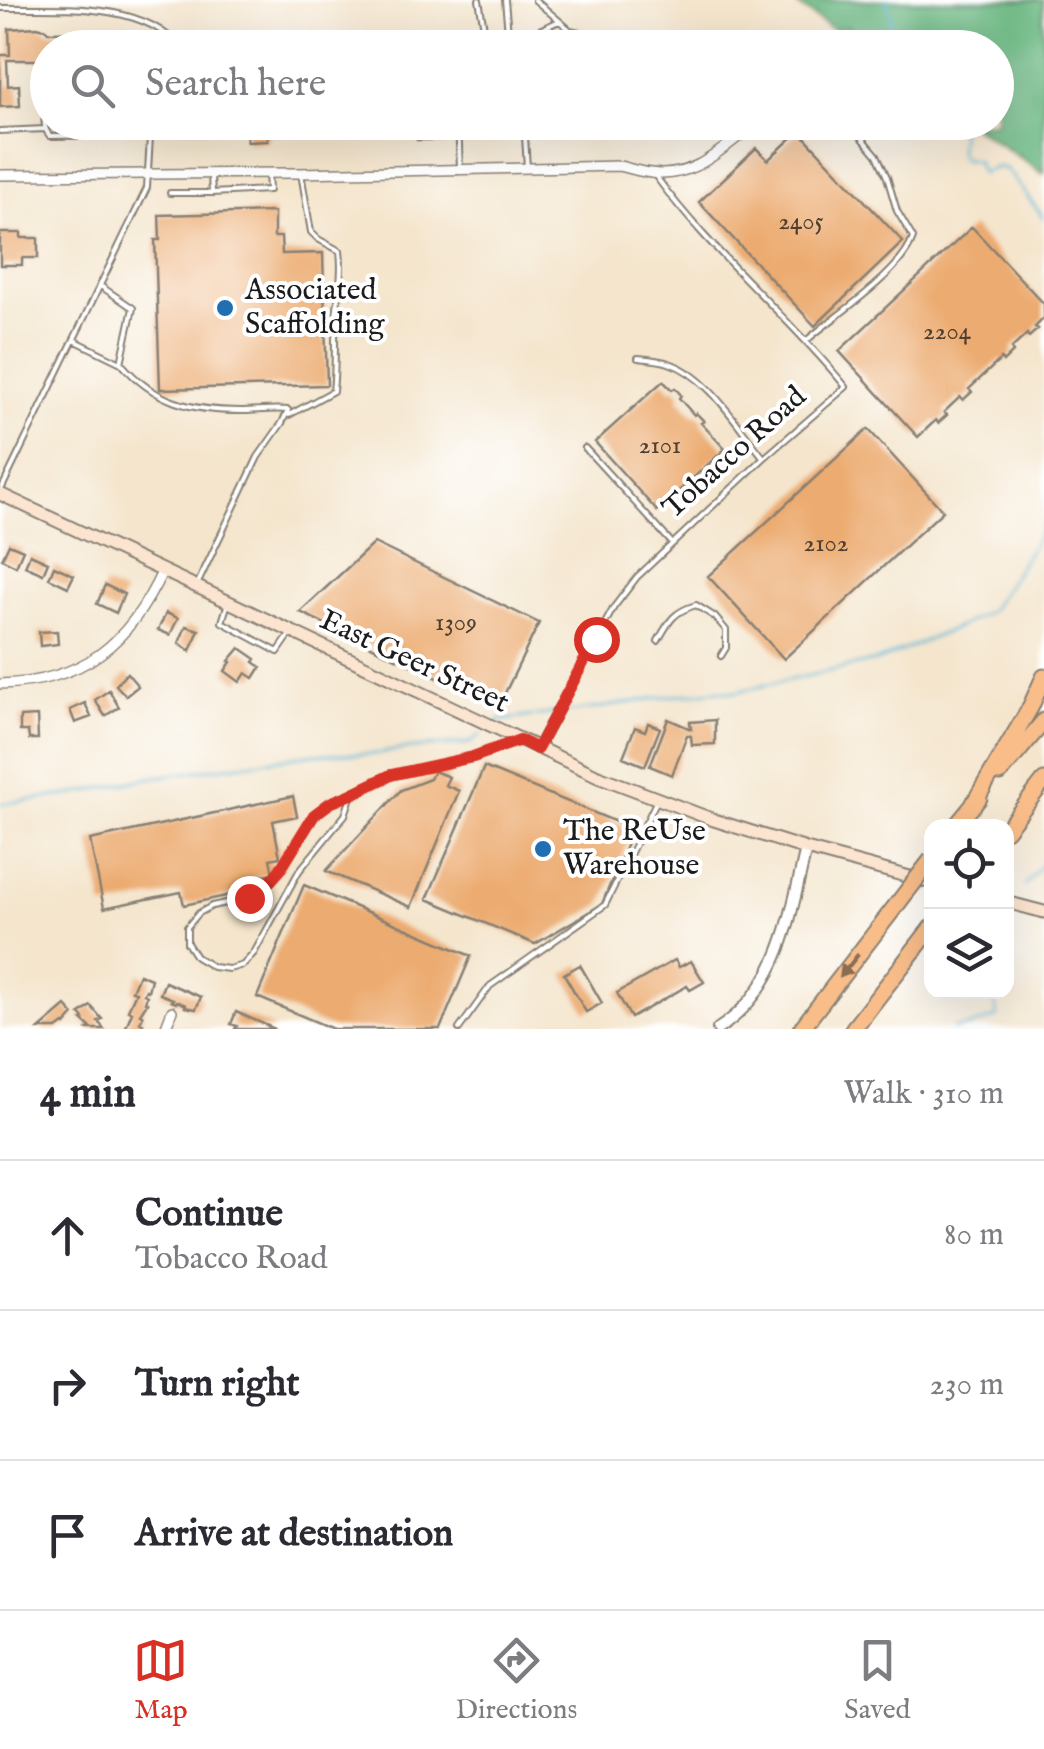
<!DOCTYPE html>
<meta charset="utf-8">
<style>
:root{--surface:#fff;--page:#f7f7f7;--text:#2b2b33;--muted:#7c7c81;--line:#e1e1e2;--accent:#d93025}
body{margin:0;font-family:"IM FELL English",serif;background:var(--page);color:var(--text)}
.controls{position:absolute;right:30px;bottom:30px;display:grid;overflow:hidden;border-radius:20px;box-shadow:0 10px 40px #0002}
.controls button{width:90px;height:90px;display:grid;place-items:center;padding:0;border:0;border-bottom:2px solid var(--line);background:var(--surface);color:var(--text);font:50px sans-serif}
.stop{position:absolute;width:30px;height:30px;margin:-22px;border:8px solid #d93025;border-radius:50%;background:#fff}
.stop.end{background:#d93025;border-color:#fff;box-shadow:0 2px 10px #0008}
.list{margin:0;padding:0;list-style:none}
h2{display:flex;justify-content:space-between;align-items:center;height:130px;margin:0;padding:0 40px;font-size:42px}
h2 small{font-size:32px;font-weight:400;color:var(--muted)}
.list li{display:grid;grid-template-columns:65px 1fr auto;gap:30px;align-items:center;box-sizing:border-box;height:150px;padding:0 40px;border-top:2px solid var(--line)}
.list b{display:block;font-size:38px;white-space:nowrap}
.list p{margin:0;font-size:32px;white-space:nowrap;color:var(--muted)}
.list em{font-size:32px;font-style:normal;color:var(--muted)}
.icon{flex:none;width:55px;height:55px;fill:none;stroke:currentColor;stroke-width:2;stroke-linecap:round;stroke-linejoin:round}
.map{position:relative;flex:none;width:1044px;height:1029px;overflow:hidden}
.search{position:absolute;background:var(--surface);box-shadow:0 10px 40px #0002;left:30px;right:30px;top:30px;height:110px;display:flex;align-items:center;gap:25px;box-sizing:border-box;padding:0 35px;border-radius:55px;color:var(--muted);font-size:38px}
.sheet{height:580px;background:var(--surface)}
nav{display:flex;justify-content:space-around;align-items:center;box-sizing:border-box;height:140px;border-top:2px solid var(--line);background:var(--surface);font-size:28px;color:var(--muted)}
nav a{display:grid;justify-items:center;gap:5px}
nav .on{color:var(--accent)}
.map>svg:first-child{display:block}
.forest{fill:#68b67f;stroke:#42694e;stroke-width:2.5}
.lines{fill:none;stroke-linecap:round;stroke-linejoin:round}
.stream{stroke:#54b4d3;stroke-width:2.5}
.building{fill:#ecab6f}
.service-casing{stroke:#888074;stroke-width:8}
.minor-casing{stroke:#888074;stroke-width:12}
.tertiary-casing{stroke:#888074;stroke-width:14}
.secondary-casing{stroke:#888074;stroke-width:15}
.motorway-casing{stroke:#888074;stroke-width:19}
.service{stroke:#fff;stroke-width:4}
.minor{stroke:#fff;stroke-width:9}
.tertiary{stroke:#fff;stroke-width:10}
.secondary{stroke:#fce5d0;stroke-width:11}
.motorway{stroke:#f8bd89;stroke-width:15}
.motorway-bridge-casing{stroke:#888074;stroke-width:19;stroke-linecap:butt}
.motorway-bridge{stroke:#f8bd89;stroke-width:15}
.oneway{fill:#8a6c52}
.route{stroke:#d93025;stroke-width:12}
.poi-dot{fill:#1f6fb2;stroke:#fff;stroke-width:4}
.labels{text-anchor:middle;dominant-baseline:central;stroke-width:8;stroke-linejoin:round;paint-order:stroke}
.number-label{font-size:25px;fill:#504031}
.poi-label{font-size:30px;fill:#1c1c1c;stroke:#fff;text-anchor:start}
.street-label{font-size:30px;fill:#1c1c1c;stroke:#fff}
</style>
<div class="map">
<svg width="1044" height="1029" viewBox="0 0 1044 1029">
<rect width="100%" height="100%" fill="#fff"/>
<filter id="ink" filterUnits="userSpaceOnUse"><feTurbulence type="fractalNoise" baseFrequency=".01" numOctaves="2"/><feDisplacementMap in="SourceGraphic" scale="20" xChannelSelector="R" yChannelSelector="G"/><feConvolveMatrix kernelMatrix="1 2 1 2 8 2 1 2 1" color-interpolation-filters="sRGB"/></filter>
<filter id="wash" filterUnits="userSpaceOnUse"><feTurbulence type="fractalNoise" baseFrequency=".0048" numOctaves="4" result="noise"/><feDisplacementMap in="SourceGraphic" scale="40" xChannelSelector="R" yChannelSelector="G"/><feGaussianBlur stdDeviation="2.25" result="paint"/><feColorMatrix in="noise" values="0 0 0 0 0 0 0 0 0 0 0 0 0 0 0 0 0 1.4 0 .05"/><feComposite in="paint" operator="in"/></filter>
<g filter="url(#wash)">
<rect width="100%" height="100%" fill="#f4e5cc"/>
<path class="forest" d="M791,0H1043L1044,174L969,123L996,122V48L874,47L848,27L834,30Z"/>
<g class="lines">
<path class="stream" d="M886,0C895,20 887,27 902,48
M956,122L961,126L959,151L962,159L976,161L981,173L997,167L1006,169L1044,218
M563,712C605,709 646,698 688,694C706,693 716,688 735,692L880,660L958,627L990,611L1032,547L1044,524
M497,721L555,713
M0,804L74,794L155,777L314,754H375L404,749L470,743L480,735
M1025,885L1044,862
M953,1029L975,1025L997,1017L994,994"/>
</g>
<g id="blocks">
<path class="building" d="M37,27L45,29L48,32L93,31V48H48L47,65H40V60H7L8,86L19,85L20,106L0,107V55H10L9,29Z
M247,122H267L268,141L247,142Z
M417,122H441V140H417Z
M799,131L903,242L815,326L699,202L756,148L768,160Z
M274,212V237H281L282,254L323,253L327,385L160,389L155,240H160L159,215Z
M972,227L1044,304V318L1035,327L1038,329L1029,337L1027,334L1011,349L1013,352L1003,362L1001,359L969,389L972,392L963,400L960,397L944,412L947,415L938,423L936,420L918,437L839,351Z
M0,233H21V238H38V258H22V265H0Z
M663,381L672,390L675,388L681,395L679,398L694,415L696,413L704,421L701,423L725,449L657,511L595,442Z
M868,429L943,511L784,659L708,576Z
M374,543L539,623L503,697L451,672L446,682L300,612Z
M9,544L23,550L16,566L2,559Z
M30,554L48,562L43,574L25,566Z
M54,566L74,575L68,587L49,578Z
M105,585L124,594L116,613L97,604Z
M166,613L178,618L170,635L158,630Z
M186,626L199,630L190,651L179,643Z
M57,631L58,644L40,646L39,632Z
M240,648L256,659L254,662L261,667L254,678L246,673L240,682L225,671L231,662L229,661Z
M127,673L138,686L126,696L116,685Z
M109,690L119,707L105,716L95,700Z
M85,703L91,717L75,723L70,710Z
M37,716L38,739H29L28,731H20V717Z
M668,719L691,729L690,722L715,720V744L692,745L691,736L687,735L672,775L650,766Z
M648,723L660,728L645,766L623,757L635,727L645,731Z
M484,767L633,829L602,904L535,944L427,899Z
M434,771L449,777L445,785L459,791L411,907L326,871L401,790L430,779Z
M293,796L297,816L273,821L280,857L270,859L273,873L251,878L254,890L184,905L181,892L104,908L90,840Z
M304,885L471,956L440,1029H333L257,997Z
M675,960L679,967L691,961L704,982L690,990L687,986L631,1018L617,993Z
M580,965L602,1003L586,1012L564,974Z
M139,974L151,979L148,991L146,990L144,994L147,996L145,1002L147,1003L140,1014L143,1016L140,1022L143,1023L141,1029H125L132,1012L128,1010L136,992L132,991Z
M165,982L201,997L196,1009L185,1007L186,1005L177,1001L176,1003L171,1001L173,999L160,994Z
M66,1006L74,1015L65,1025L64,1024L57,1029H39Z
M91,1006L102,1019L98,1021L104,1029H88L90,1027L82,1020L84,1019L80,1014Z
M236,1012L275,1029H235L237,1026L231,1024Z"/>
</g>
</g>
<g filter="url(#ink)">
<use href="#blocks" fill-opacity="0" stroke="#888074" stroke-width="2.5"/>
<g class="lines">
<defs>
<path id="service" d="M479,0L485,34
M505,0L508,33
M535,0L570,30L588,34L589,48
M0,8C55,9 143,0 180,48
M518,40L559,21
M478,48L485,34C498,26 517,33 521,48
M48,108C43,116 43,129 50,136L130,135L149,137
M458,122L460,168
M524,122L527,167
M0,131L45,129
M524,132L588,127L592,122
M211,176L212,193L269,190L268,173
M170,193H212
M74,340L121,363L133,308L102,287
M806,341C834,316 902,273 913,238L897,211L887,177L877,155L849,122
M638,358C648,359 660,360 669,363C709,376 738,427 764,458
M121,363C154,402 191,411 241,411C256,411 273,408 288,410L282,423L258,457L197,585
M289,415L333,391C336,366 334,342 336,317C338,295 343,274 340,251L318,239L311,232L301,173
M585,448L672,543
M0,492L147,188L150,137L154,122
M227,606L222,622L278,652L289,636
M658,641C669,621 673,612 696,605L715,617L726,630V648L721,656
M560,706L614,607L637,577L764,458L846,387C786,313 710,252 654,174
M352,794L345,815L299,871L254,953L243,965L229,969L213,967L196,957L187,943V927L199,913L212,906L249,898L264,888L280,870L314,815L329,803L391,775L473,757L515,742
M459,1029L490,986L605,905L657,800"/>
<path id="minor" d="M0,175L298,173L619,166C629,168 640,172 651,173C695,180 724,146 758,122
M0,684C83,682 129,644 163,570
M537,749L560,706
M165,1029L172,1011"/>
<path id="tertiary" d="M718,1029C781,988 790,916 806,849"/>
<path id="secondary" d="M0,494L598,776L714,820L806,849L932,883
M1006,902L1044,912"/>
<path id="motorway" d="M1000,773L1044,721
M974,803L1030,708L1044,677
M956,826L979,798
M1006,830L1044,781
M801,1029L898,903
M853,1029L932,927"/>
</defs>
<use href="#service" class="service-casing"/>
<use href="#minor" class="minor-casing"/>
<use href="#tertiary" class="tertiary-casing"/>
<use href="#secondary" class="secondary-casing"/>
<use href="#motorway" class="motorway-casing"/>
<use href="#service" class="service"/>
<use href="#minor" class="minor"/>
<use href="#tertiary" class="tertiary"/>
<use href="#secondary" class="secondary"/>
<use href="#motorway" class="motorway"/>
<defs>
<path id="motorway-bridge" d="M898,903L932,859"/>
</defs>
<use href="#motorway-bridge" class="motorway-bridge-casing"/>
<use href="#motorway-bridge" class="motorway-bridge"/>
</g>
<defs><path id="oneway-solid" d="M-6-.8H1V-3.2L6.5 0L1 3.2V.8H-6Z" transform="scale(2.5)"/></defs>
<use class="oneway" href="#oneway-solid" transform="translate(849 966) rotate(128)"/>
</g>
<g class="lines" filter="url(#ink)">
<path class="route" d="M249,898L264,888L280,870L314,815L330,803L352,794L391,775L473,757L520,740L537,749L596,639"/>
</g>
<g class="poi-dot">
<circle cx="225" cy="308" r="10"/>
<circle cx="543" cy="849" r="10"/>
</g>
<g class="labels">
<g class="number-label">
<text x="801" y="222">2405</text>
<text x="947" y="332">2204</text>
<text x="660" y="446">2101</text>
<text x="826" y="544">2102</text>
<text x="456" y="623">1309</text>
</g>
<g class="poi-label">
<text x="245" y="291">Associated<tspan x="245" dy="34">Scaffolding</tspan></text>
<text x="563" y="832">The ReUse<tspan x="563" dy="34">Warehouse</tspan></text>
</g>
<g class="street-label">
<text transform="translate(735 453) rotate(-42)">Tobacco Road</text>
<text transform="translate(414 662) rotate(25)">East Geer Street</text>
</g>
</g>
</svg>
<div class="controls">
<button><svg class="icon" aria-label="locate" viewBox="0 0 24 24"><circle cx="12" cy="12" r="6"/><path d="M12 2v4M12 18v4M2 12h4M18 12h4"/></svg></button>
<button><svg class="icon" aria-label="layers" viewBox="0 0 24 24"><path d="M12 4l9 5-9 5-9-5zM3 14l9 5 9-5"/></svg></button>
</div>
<div class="stop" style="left:596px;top:639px"></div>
<div class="stop end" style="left:249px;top:898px"></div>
<div class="search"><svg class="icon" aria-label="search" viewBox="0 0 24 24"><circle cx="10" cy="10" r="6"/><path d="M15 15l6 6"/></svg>Search here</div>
</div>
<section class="sheet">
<h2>4 min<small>Walk · 310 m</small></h2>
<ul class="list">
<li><svg class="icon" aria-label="ahead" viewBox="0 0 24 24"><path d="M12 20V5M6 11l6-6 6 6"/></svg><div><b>Continue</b><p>Tobacco Road</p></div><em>80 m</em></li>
<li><svg class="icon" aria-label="right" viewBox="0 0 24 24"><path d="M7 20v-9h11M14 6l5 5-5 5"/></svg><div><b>Turn right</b></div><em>230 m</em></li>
<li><svg class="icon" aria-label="arrive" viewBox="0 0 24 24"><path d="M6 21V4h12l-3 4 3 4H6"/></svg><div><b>Arrive at destination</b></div></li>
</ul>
</section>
<nav>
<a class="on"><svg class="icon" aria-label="map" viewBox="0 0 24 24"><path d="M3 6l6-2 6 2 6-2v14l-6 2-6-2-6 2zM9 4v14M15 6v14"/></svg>Map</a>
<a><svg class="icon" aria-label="directions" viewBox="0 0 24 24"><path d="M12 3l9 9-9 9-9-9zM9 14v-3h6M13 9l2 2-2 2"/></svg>Directions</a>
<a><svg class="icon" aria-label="saved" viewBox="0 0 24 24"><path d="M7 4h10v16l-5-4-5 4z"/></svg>Saved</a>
</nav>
